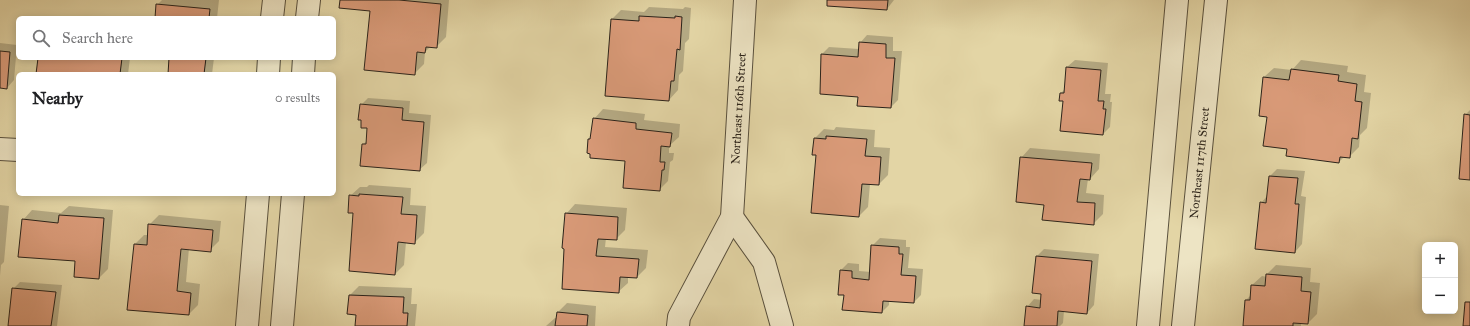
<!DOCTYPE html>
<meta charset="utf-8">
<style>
:root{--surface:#fff;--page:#f2f2f2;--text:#202124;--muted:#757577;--line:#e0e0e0}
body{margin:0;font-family:"IM FELL Great Primer",serif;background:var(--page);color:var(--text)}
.controls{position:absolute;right:12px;bottom:12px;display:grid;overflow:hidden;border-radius:6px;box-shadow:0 2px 10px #0003}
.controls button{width:36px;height:36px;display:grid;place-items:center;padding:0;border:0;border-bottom:1px solid var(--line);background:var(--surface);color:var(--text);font:20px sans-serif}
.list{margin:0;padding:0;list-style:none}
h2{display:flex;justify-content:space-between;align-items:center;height:52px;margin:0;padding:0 16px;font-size:17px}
h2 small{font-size:13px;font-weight:400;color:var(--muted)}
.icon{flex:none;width:22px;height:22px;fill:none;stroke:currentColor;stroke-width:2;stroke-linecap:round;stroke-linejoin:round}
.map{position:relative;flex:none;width:1470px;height:326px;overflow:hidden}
.search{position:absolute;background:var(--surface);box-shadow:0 2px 10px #0003;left:16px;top:16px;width:320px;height:44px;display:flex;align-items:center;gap:10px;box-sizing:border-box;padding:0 14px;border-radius:6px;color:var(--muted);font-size:15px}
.panel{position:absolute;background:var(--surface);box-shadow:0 2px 10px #0003;left:16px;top:72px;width:320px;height:124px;border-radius:6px}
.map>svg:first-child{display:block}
.shadow{fill:#0003}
.building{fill:#d99a78;stroke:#2b231a}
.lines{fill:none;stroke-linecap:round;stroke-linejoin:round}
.street-casing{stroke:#59503d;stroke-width:24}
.street{stroke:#ede4c4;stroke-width:22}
.labels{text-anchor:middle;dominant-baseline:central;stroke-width:3;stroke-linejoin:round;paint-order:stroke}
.street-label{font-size:12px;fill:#2b231a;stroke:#ede4c4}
</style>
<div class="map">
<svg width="1470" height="326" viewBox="0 0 1470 326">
<rect width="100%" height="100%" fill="#e3d5a5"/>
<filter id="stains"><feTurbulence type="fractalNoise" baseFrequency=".005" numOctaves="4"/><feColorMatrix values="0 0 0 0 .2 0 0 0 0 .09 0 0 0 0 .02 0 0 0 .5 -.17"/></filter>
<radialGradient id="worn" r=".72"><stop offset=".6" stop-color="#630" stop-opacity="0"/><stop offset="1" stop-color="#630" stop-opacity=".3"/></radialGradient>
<path class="shadow" d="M162,0H219L217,18H156L157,5Z
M341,0H449L446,37L436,47L431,46L425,52L424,64L414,74L371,10Z
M828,0H894L887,9Z
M649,7L683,9L685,7L691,8L689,39L685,43L683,71L679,75L678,90L669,100L612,19L621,10L644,12Z
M867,35L893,37V51H902L898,100L891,107L859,96L822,54L829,47L859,49L860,43Z
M0,43L17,45L14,80L7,88L0,87Z
M39,58H130L128,74H37Z
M170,58H214L212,74H169Z
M1075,60L1108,63L1105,94H1111L1110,102H1112L1110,127L1103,134L1064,100H1060L1061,93L1065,89L1067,67Z
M1301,60L1348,66L1347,72L1366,75L1364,92L1371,93L1367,128L1360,135L1359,147L1349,157L1345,156L1339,162L1288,148L1268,116L1264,77L1274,68L1292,70Z
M368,98L410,101L409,113L431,115L427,163L419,170L363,144L367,141L368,128L361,105Z
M603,109L645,114L644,120L680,124L679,137L669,146V153H674L673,160L670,162L668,181L659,190L626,160L589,139L592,137L594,119Z
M1470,110V179L1465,115Z
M836,127L875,130L874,147L890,148L888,175L879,184H870L868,207L859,216L817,154H813L815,138L824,129L834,130Z
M1030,148L1100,154L1099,169L1090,179H1088L1086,193L1104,195L1103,214L1093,224L1045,204L1021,158Z
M1277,169L1305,171L1301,196L1306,197L1302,244L1295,252L1261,203L1268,195L1270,176Z
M369,185L411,188L410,205L426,206L424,233L415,242H406L404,265L395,274L354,212L350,196L360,187H367Z
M575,204L627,208L625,230L616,239L606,238L605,247L648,250L646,268L637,277H628V283L618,292L566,214Z
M0,205L9,206L4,262L1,265L0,276Z
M69,206L113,210L108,269L99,278L23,220L32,210L61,213Z
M159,215L221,221L219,241L210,250L189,248L186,282L200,284L198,305L189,314L135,244L144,235H149V225Z
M880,238L906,240V247H910L908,268L923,269L921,295L914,302L889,300V305L882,312L845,294H839L841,270L848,263L859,264V271L871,272L872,246Z
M1044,249L1099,254L1094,305L1087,313L1064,311L1063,323L1060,326H1025L1027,307L1034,299L1042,300L1037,256Z
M1276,265L1311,268L1310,282L1320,283L1317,314L1308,323H1301V326H1244L1246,300L1251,295L1252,285L1262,276L1267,277V274Z
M20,282L62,285L57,326H9L13,289Z
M359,286L412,288L411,304H417L415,326H356L357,314L348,313L350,295Z
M567,303L596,306L595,326H546L555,318H557L558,312Z"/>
<path class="building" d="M340,0H399L441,4L437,48L426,47L425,53L417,52L415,75L364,70L370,11L339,8Z
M827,0H888L887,10L827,6Z
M156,4L210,9L209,18H155Z
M639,16L675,18V16L682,17L680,50L677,49L674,81H671L669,101L605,96L611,19L639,21Z
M859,42L886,44V58H895L891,108L857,106L858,97L820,94L821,54L858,57Z
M0,51L10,52L7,89L0,88Z
M38,58H122L120,74H36Z
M169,58H206L204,74H168Z
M1066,67L1101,70L1098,101H1104L1103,109H1106L1103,135L1060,131L1063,101H1059L1060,93H1064Z
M1291,69L1339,75L1338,81L1357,84L1355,101L1362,102L1358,139L1352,138L1350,158L1340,157L1339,163L1286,156L1287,149L1263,146L1267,117L1259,116L1263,77L1289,80Z
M360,104L403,108L402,120L424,122L420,171L360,166L362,144H366L367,128H361V120H358Z
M1464,114L1470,115V180L1459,179Z
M593,118L636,123V129L672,133L670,147L661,146L660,162H665L664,170H662L660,191L623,188L625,161L590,158V154L587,153L588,139H590Z
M826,136L867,139L865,156L881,157L879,185L862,184L859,217L811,213L816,155H812L814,138L826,139Z
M1020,157L1092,163L1090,180L1080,179L1077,202L1095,203L1094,225L1042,220L1044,205L1016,202Z
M1269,176L1298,178L1295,204H1299L1295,253L1255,249L1260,202L1266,203Z
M359,194L403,197L401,214L417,215L415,244L398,242L395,275L349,271L353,213H348L349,195L359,196Z
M565,213L618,217L617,240L598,239L596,256L639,259L637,278L620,277L619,293L562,289L564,249L562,248Z
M59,215L104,218L99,279L74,277L75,261L18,257L22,219L58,223Z
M148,224L213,230L211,252L181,249L177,291L191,293L189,315L127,310L134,244L147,245Z
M871,245L899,247V254H903L901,275L916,276L914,303L883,301L882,313L842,310L844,295H838L840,270L852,271V278L869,280Z
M1036,256L1092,261L1087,314L1058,311L1057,326H1024L1026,306L1040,308L1041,294L1032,293Z
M1266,274L1302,277L1301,291L1311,292L1308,324L1293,323V326H1243L1245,300H1250L1251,285L1265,286Z
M12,288L56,292L51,326H8Z
M349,295L404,297L403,313H408L407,326H355L356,315L347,314Z
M1465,302H1470V326H1463Z
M557,312L588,315L587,326H555Z"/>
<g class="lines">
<defs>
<g id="street">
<path d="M272,18L274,0"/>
<path d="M307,18L309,0"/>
<path d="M268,74L269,58"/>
<path d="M303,74L304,58"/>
<path d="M0,149L18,150"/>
<path d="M732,217L764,262L782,326"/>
<path d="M247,326L258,194"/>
<path d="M282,326L293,194"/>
<path id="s1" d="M678,326L679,317L732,217L745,0"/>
<path d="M1148,326L1177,0"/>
<path id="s2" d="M1183,326L1216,0"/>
</g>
</defs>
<use href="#street" class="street-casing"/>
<use href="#street" class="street"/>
</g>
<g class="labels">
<g class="street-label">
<text stroke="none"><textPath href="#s1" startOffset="231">Northeast 116th Street</textPath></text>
<text stroke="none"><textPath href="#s2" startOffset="164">Northeast 117th Street</textPath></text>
</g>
</g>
<rect width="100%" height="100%" filter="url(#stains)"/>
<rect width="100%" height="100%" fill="url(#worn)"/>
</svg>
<div class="controls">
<button>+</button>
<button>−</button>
</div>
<div class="search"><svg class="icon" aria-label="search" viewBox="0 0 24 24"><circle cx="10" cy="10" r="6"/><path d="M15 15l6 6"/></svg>Search here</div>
<section class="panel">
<h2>Nearby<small>0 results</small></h2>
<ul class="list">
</ul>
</section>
</div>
